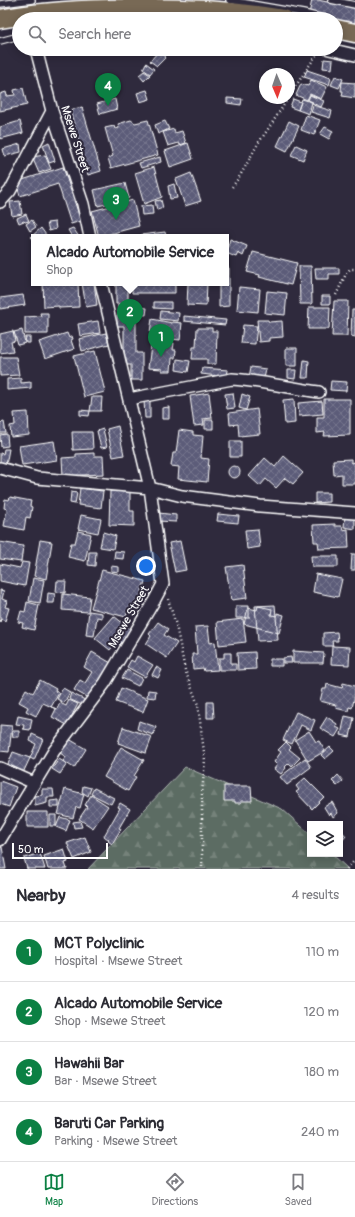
<!DOCTYPE html>
<meta charset="utf-8">
<style>
:root{--surface:#fff;--page:#f7f7f7;--text:#2b2b33;--muted:#7c7c81;--line:#e1e1e2;--accent:#0b8043}
body{margin:0;font-family:Pangolin,sans-serif;background:var(--page);color:var(--text)}
.controls{position:absolute;right:12px;bottom:12px;display:grid;overflow:hidden;border-radius:0px;box-shadow:0 2px 10px #0003}
.controls button{width:36px;height:36px;display:grid;place-items:center;padding:0;border:0;border-bottom:1px solid var(--line);background:var(--surface);color:var(--text);font:20px sans-serif}
.compass{position:absolute;left:259px;top:68px;width:36px;height:36px;border-radius:50%;background:var(--surface);box-shadow:0 2px 10px #0003;rotate:178deg}
.scale{position:absolute;left:12px;bottom:10px;width:96px;box-sizing:border-box;padding-left:4px;border:2px solid #fff;border-top:0;font-size:11px;line-height:14px;white-space:nowrap;color:#fff;-webkit-text-stroke:3px #2f2a3d;paint-order:stroke}
.you{position:absolute;left:146px;top:566px;width:14px;height:14px;margin:-10px;border:3px solid #fff;border-radius:50%;background:#1a73e8;box-shadow:0 0 0 6px #1a73e833}
.badge{display:grid;place-items:center;width:26px;height:26px;border-radius:50%;background:var(--accent);color:#fff;font-size:13px;font-weight:700}
.pin{position:absolute;translate:-50% -33px;filter:drop-shadow(0 1px 2px #0008)}
.pin::after{content:'';position:absolute;top:21px;width:14px;height:12px;background:inherit;clip-path:polygon(0 0,100% 0,50% 100%)}
.popup{position:absolute;left:31px;top:234px;width:198px;height:52px;box-sizing:border-box;display:grid;place-content:center;border-radius:0px;background:var(--surface);filter:drop-shadow(0 1px 3px #0005);font-size:13px;white-space:nowrap;color:var(--muted)}
.popup b{font-size:15px;color:var(--text)}
.popup::after{content:'';position:absolute;left:50%;top:100%;margin-left:-8px;border:8px solid transparent;border-top-color:var(--surface)}
.list{margin:0;padding:0;list-style:none}
h2{display:flex;justify-content:space-between;align-items:center;height:52px;margin:0;padding:0 16px;font-size:17px}
h2 small{font-size:13px;font-weight:400;color:var(--muted)}
.list li{display:grid;grid-template-columns:26px 1fr auto;gap:12px;align-items:center;box-sizing:border-box;height:60px;padding:0 16px;border-top:1px solid var(--line)}
.list b{display:block;font-size:15px;white-space:nowrap}
.list p{margin:0;font-size:13px;white-space:nowrap;color:var(--muted)}
.list em{font-size:13px;font-style:normal;color:var(--muted)}
.icon{flex:none;width:22px;height:22px;fill:none;stroke:currentColor;stroke-width:2;stroke-linecap:round;stroke-linejoin:round}
.map{position:relative;flex:none;width:355px;height:869px;overflow:hidden}
.search{position:absolute;background:var(--surface);box-shadow:0 2px 10px #0003;left:12px;right:12px;top:12px;height:44px;display:flex;align-items:center;gap:10px;box-sizing:border-box;padding:0 14px;border-radius:22px;color:var(--muted);font-size:15px}
.sheet{height:292px;background:var(--surface)}
nav{display:flex;justify-content:space-around;align-items:center;box-sizing:border-box;height:56px;border-top:1px solid var(--line);background:var(--surface);font-size:11px;color:var(--muted)}
nav a{display:grid;justify-items:center;gap:2px}
nav .on{color:var(--accent)}
.map>svg:first-child{display:block}
.forest{fill:url(#forest-firs);stroke:#aeb6b1}
.building{fill:url(#building-cross-hatch);stroke:#fff}
.lines{fill:none;stroke-linecap:round;stroke-linejoin:round}
.service-casing{stroke:#fff;stroke-width:8}
.minor-casing{stroke:#fff;stroke-width:14}
.trunk-casing{stroke:#fff;stroke-width:21}
.path{stroke:#fff;stroke-width:2.5;stroke-dasharray:1 3;stroke-linecap:butt}
.service{stroke:#2f2a3d;stroke-width:5.5}
.minor{stroke:#2f2a3d;stroke-width:11}
.trunk{stroke:#786954;stroke-width:18}
.labels{text-anchor:middle;dominant-baseline:central;stroke-width:4;stroke-linejoin:round;paint-order:stroke}
.street-label{font-size:12px;fill:#fff;stroke:#2f2a3d}
</style>
<div class="map">
<svg width="355" height="869" viewBox="0 0 355 869">
<defs>
<pattern id="forest-firs" width="22" height="20" patternUnits="userSpaceOnUse"><rect width="22" height="20" fill="#5c6c63"/><path d="M5 1l3.5 6h-7zM16 11l3.5 6h-7z" fill="#74827a"/></pattern>
<pattern id="building-cross-hatch" width="8" height="8" patternUnits="userSpaceOnUse"><rect width="8" height="8" fill="#5c5c79"/><path d="M0 0l8 8M0 8l8-8" fill="none" stroke="#74748d"/></pattern>
</defs>
<rect width="100%" height="100%" fill="#2f2a3d"/>
<filter id="ink" filterUnits="userSpaceOnUse"><feTurbulence type="fractalNoise" baseFrequency=".025" numOctaves="2"/><feDisplacementMap in="SourceGraphic" scale="8" xChannelSelector="R" yChannelSelector="G"/><feConvolveMatrix kernelMatrix="1 2 1 2 8 2 1 2 1" color-interpolation-filters="sRGB"/></filter>
<g filter="url(#ink)">
<path class="forest" d="M185,767L282,809L310,834V854H332L348,869H88Z"/>
<path class="building" d="M312,0H318L355,8V24L309,14Z
M159,51L166,57L157,66L150,61Z
M324,59L333,60L332,69L323,68Z
M146,63L154,69L150,74L143,69Z
M307,70L331,78L329,85L304,77Z
M144,71L150,75L144,81L139,75Z
M335,76L343,79L339,88L331,85Z
M311,80L327,87L321,99L310,94L307,100L296,95L301,84L308,86Z
M342,82L355,83V98L342,96L343,91H341Z
M23,88L27,105L0,111V94L6,92L7,96L15,95L14,90Z
M147,90L150,99L140,102L137,93Z
M310,95L324,101L321,107L312,103L313,102L308,100Z
M227,98L242,99L241,105L227,103Z
M115,99L117,109L100,114L97,104Z
M293,99L301,102L298,110L290,107Z
M302,99L312,102L309,114L298,110Z
M313,105L332,111L330,118L311,112Z
M82,107L101,171L88,175L70,110Z
M306,115L320,120L314,135L301,130Z
M131,120L135,123L148,120L158,155L111,168L108,158L113,156L105,128L114,126L115,129L119,128L118,124Z
M20,121L23,133L0,139V127Z
M165,121L169,129L158,134L155,125Z
M289,121L299,126L287,151L277,146Z
M325,127L333,131L329,139L320,134Z
M174,129L175,133L182,131L186,143L180,145L179,143L168,146L163,132Z
M49,142L55,161L49,163L43,145Z
M188,143L193,159L170,167L165,151Z
M20,144L21,152L5,156L3,149Z
M296,145L307,150L303,160L291,155Z
M45,155L51,169L39,173L32,157Z
M160,157L161,162L141,168L139,163Z
M63,167L81,221L71,224L58,184L20,196L16,182Z
M154,167L162,197L144,204L135,173Z
M191,173L201,201L185,206L176,179Z
M125,183L129,198L98,206L94,190Z
M174,184L177,198L170,199L168,186Z
M133,200L139,226L99,237L92,211Z
M161,200L163,208L157,210L155,201Z
M20,201L22,214L12,216L10,202Z
M152,205L153,214L142,215L141,206Z
M26,214L29,221L25,222L24,221L19,223L17,218Z
M32,220L36,227L30,231L26,224Z
M55,222L56,229L49,231L47,223Z
M41,228L46,235L44,237H34V240L31,237Z
M73,228L79,237H72L68,230Z
M165,232L166,237H141V235Z
M230,239L247,246L243,256L238,253L236,257L226,253Z
M253,252L297,263L291,285L259,277L260,275L247,272Z
M299,266H311L312,304H300Z
M226,268H229V306L219,307V283H226Z
M315,268H339V274H329V279H316Z
M43,283H78L79,307L59,308V306L44,307Z
M82,283H94L97,305L86,307Z
M116,283H128V304H116Z
M132,283H175V293H132Z
M188,283H207L206,306L187,305Z
M239,287L260,289L258,312L237,310Z
M267,291L287,293L285,315L265,313Z
M23,295L25,305L0,309V298Z
M322,296H330V304H322Z
M334,301H348L347,336H332Z
M154,302H171V309L154,308Z
M118,305L147,308L146,315L118,312Z
M309,307H330L329,329H308Z
M352,310H355V337L351,336Z
M161,311L179,313L178,321L160,319Z
M40,313H48V334H25V317L41,316Z
M117,315H136V353H142V380H131V365H124V326H117Z
M184,316L226,320L225,325L184,321Z
M152,319L172,323V322L182,323L180,340L171,339L172,335L150,332Z
M257,320H268L269,322L282,321L283,337L269,338V341L259,342Z
M98,321L100,333L80,336L78,324Z
M243,325L257,326L255,344L241,343Z
M197,328H212V331H217L216,364H207V359H192L193,347H196Z
M22,330L25,343L18,345L14,332Z
M13,331L15,341L11,342L13,351L0,353V334Z
M67,333L69,338L72,336L73,339L71,340L74,349L45,359L39,342Z
M106,333L109,344L82,351L79,339Z
M25,337H30V343H26Z
M152,339L169,340V343H174L173,350H176L175,358H172L171,371H162V369L148,368Z
M286,348H297V366H286Z
M95,351L105,392L84,397L74,356Z
M0,357H16L19,375L0,376Z
M177,359L190,361L188,372L176,370Z
M304,360L309,361L308,378H302Z
M251,367L266,369L264,379L249,377Z
M202,368L228,370L227,377L201,374Z
M288,370H296L295,379L288,378Z
M21,378V383L31,382V388L7,390V379Z
M331,381L347,382L346,391L330,390Z
M209,393L212,418L203,419L204,425L194,426L190,396Z
M233,393L235,408L227,409L225,394Z
M242,394L250,397L246,410L239,408Z
M92,397H102L101,411H90Z
M294,399L295,423L285,424L283,400Z
M324,399H350V435L324,436L325,432L317,433V417H324Z
M144,400H150V418H145Z
M322,401L323,414L299,416L298,403Z
M169,407V419H162V408Z
M257,409L260,434L239,436L238,424L230,425L229,413Z
M80,410L90,411L89,416L80,415Z
M28,412L29,435L11,437L10,426L15,425L14,413Z
M205,420H213V429H205Z
M4,422L6,433H0V423Z
M118,426L124,455L113,457L107,429Z
M103,429L107,447L101,448L97,431Z
M179,430L193,432V435L203,436L201,458L209,459L207,482L178,479L179,467L171,466L173,453H176Z
M72,432H92L93,449L73,450Z
M7,434L8,446L1,447L0,435Z
M54,441L57,460L22,465L19,446Z
M230,441H241V457H230Z
M4,449H9L6,465L0,464V453L3,454Z
M94,453V456H103L104,474L63,476L62,458L76,457V454Z
M284,456L303,473L293,484L285,478L276,488L266,479L260,486L249,476L265,458L275,467Z
M351,459V463L355,462V484H342V474L334,475L333,460Z
M228 472a6 6 0 1 1 12 0a6 6 0 1 1-12 0Z
M80,488L103,491L101,508L78,505Z
M110,491L130,492V511H134V526L109,525Z
M71,492L77,493L75,504L70,503Z
M315,493H329V502L315,503Z
M10,497L31,501L30,506L32,507L30,518L26,517L24,530L4,526L7,509L4,508L5,499L9,500Z
M159,513L176,515V522L158,521Z
M218,514L239,516L238,523L217,521Z
M81,515L101,519L98,533L78,529Z
M345,516L355,517V529L344,527Z
M335,524V526H342L343,530L348,529L349,548L319,549L318,542H314L313,525Z
M258,529L260,547L247,549L245,530Z
M78,531L91,534L85,561L68,557L71,543H75Z
M103,532L116,536L113,549L100,547Z
M40,540L52,542L46,579L34,576Z
M180,541L186,570L175,572L169,543Z
M0,542L23,546L21,562L0,559Z
M115,551L124,552L123,559L114,558Z
M89,552H96L95,566L88,565Z
M352,554H355V570H351Z
M311,556H338V567H312Z
M22,562L29,563L25,586L0,581V564L20,568Z
M243,565L247,598L231,600L226,567Z
M111,566L119,567V572L111,571Z
M102,570L145,581L137,609L129,607L126,617L91,608Z
M316,574L342,579L338,597L313,592Z
M33,578L44,580L40,603L29,601Z
M57,581H66L65,593L56,592Z
M0,590L4,591L2,599L7,601L5,607L9,608L5,621L1,619L0,622Z
M48,593L55,594L54,603H47Z
M63,594L90,597L88,612L62,610Z
M27,602L39,605L34,630L22,627L23,623L18,622L21,611L25,612Z
M275,605L278,640L258,641L255,606Z
M236,606H249V618H236Z
M258,606L272,609L271,615L277,616V613L284,615L279,633L244,624L248,608L257,610Z
M89,611L102,613V618L97,617L94,636L86,635Z
M114,616L131,630L120,645L116,642L110,650L95,638Z
M243,619L246,642L219,645L217,622Z
M158,622L168,629L164,635L177,643L167,658L146,644L151,636L149,634Z
M208,626L210,643L215,642L218,670L204,671L203,668L193,669L192,654H197L195,627Z
M337,632L338,641H332L333,646H323V633Z
M332,646L350,647L349,665L331,664Z
M293,651L324,653L323,663H293Z
M92,652L111,663L88,698L74,690L80,680L85,683L92,672L84,667Z
M255,652L256,669L238,670L237,653Z
M224,653H231V664H236V670H219V658H224Z
M137,656L153,665L145,677L127,667L131,660L134,662Z
M291,657L292,663H283V658Z
M270,659H282V666H270Z
M156,667L162,670L158,678L152,675Z
M127,670L142,678L138,686L122,678Z
M40,680L56,689L55,691L59,693L51,707L57,709L60,703L66,706L69,700L78,704L67,725L52,717L56,709L43,703L36,716L26,711L28,707L19,702L26,689L33,693Z
M343,683L355,686V695L352,708L349,707L348,711L335,708L336,705L320,701L323,689H326L327,684L342,688Z
M63,688L70,692L64,703L57,699Z
M121,688L148,699L143,712L116,702Z
M148,690L156,691L155,698L147,697Z
M71,693L85,700L82,705L69,699Z
M207,702H213L214,718H207Z
M296,712L315,720L311,730L301,725L292,744L283,740Z
M18,716L32,719L30,730L23,729L24,725L16,724Z
M345,716L354,718L350,737L341,735Z
M327,717L337,724L336,727L340,729L335,737L320,728Z
M139,721L156,727L153,735L137,729Z
M0,725L12,726L9,752L0,751Z
M123,727L152,737L146,753L118,743Z
M12,731H19V737H13Z
M309,731L316,742L319,741L325,751L308,761L295,740Z
M32,734L43,739L34,760L30,758L36,744L30,741Z
M69,739L86,749L74,768L63,761L66,757L60,753Z
M286,742L291,747L289,749L300,758L292,766L289,763L285,767L286,768L281,774L274,769L277,765L274,762L281,752L278,750Z
M121,747L144,760L134,776L136,777L128,791L104,777Z
M330,747L334,751L325,759L321,755Z
M13,752L30,758L22,775L6,769Z
M305,758L311,767L287,785L280,777Z
M59,759L67,764L60,774L52,769Z
M338,775L343,781L337,786L332,781Z
M305,778L324,797L312,809L296,792L299,790L296,786Z
M0,781L16,787L9,807L0,804Z
M83,786L91,788L88,796L82,792Z
M224,786H251L252,801H241V803H235V801H224Z
M94,788L114,798L111,804L91,794Z
M42,789H53L54,797H47V803L35,806V796L42,795Z
M65,789L84,794L80,808L76,807L73,818L58,814Z
M91,795L108,806L93,828L79,819L87,807L85,805Z
M59,800V807H50V801Z
M332,802L338,813L333,817L331,813L329,815L324,807Z
M120,803L130,809L119,828L121,829L112,844L108,841L109,840L104,836L120,808L118,807Z
M27,812H48V827H27Z
M50,815H56V826H50Z
M60,817L70,820L66,831L56,827Z
M80,821L82,827L74,828L73,822Z
M340,829L346,836L341,842L340,841Z
M85,837L91,852L74,859L67,843Z
M2,847L6,869H0V848Z
M64,849L68,862L65,863L67,869H48L44,856Z
M40,853L45,869H27L24,858Z"/>
<g class="lines">
<defs>
<path id="service" d="M229,0L303,13L328,19
M331,0L355,5
M0,4L32,0
M0,41L19,36"/>
<path id="minor" d="M36,49L52,111L83,204L90,237
M329,49L355,55
M0,202L10,191L52,111
M129,399L232,379C261,381 290,388 319,392
M0,468L37,478L150,488L182,496L260,506L355,513
M0,768L34,783
M0,840L54,751L105,683L154,601L163,584L150,488L101,283"/>
<path id="trunk" d="M0,19C36,12 72,10 109,9C167,7 226,9 284,19
M336,29L355,33"/>
</defs>
<use href="#service" class="service-casing"/>
<use href="#minor" class="minor-casing"/>
<use href="#trunk" class="trunk-casing"/>
<path class="path" d="M289,96L319,51
M232,187C243,173 250,157 259,142C269,128 279,113 288,98
M336,295L346,274L350,269H355
M168,599L176,625L185,670L198,705L205,760L202,794V869
M347,869L355,860"/>
<use href="#service" class="service"/>
<use href="#minor" class="minor"/>
<use href="#trunk" class="trunk"/>
</g>
</g>
<g class="labels">
<g class="street-label">
<text transform="translate(75 139) rotate(72)">Msewe Street</text>
<text transform="translate(129 617) rotate(-60)">Msewe Street</text>
</g>
</g>
</svg>
<div class="controls">
<button><svg class="icon" aria-label="layers" viewBox="0 0 24 24"><path d="M12 4l9 5-9 5-9-5zM3 14l9 5 9-5"/></svg></button>
</div>
<svg class="compass" viewBox="-18 -18 36 36"><path d="M0-13l5 13h-10z" fill="#e53935"/><path d="M0 13l5-13h-10z" fill="#7c7c81"/></svg>
<div class="scale">50 m</div>
<div class="you"></div>
<div class="pin badge" style="left:161px;top:357px">1</div>
<div class="pin badge" style="left:130px;top:332px">2</div>
<div class="popup"><b>Alcado Automobile Service</b>Shop</div>
<div class="pin badge" style="left:116px;top:220px">3</div>
<div class="pin badge" style="left:108px;top:106px">4</div>
<div class="search"><svg class="icon" aria-label="search" viewBox="0 0 24 24"><circle cx="10" cy="10" r="6"/><path d="M15 15l6 6"/></svg>Search here</div>
</div>
<section class="sheet">
<h2>Nearby<small>4 results</small></h2>
<ul class="list">
<li><span class="badge">1</span><div><b>MCT Polyclinic</b><p>Hospital · Msewe Street</p></div><em>110 m</em></li>
<li><span class="badge">2</span><div><b>Alcado Automobile Service</b><p>Shop · Msewe Street</p></div><em>120 m</em></li>
<li><span class="badge">3</span><div><b>Hawahii Bar</b><p>Bar · Msewe Street</p></div><em>180 m</em></li>
<li><span class="badge">4</span><div><b>Baruti Car Parking</b><p>Parking · Msewe Street</p></div><em>240 m</em></li>
</ul>
</section>
<nav>
<a class="on"><svg class="icon" aria-label="map" viewBox="0 0 24 24"><path d="M3 6l6-2 6 2 6-2v14l-6 2-6-2-6 2zM9 4v14M15 6v14"/></svg>Map</a>
<a><svg class="icon" aria-label="directions" viewBox="0 0 24 24"><path d="M12 3l9 9-9 9-9-9zM9 14v-3h6M13 9l2 2-2 2"/></svg>Directions</a>
<a><svg class="icon" aria-label="saved" viewBox="0 0 24 24"><path d="M7 4h10v16l-5-4-5 4z"/></svg>Saved</a>
</nav>
